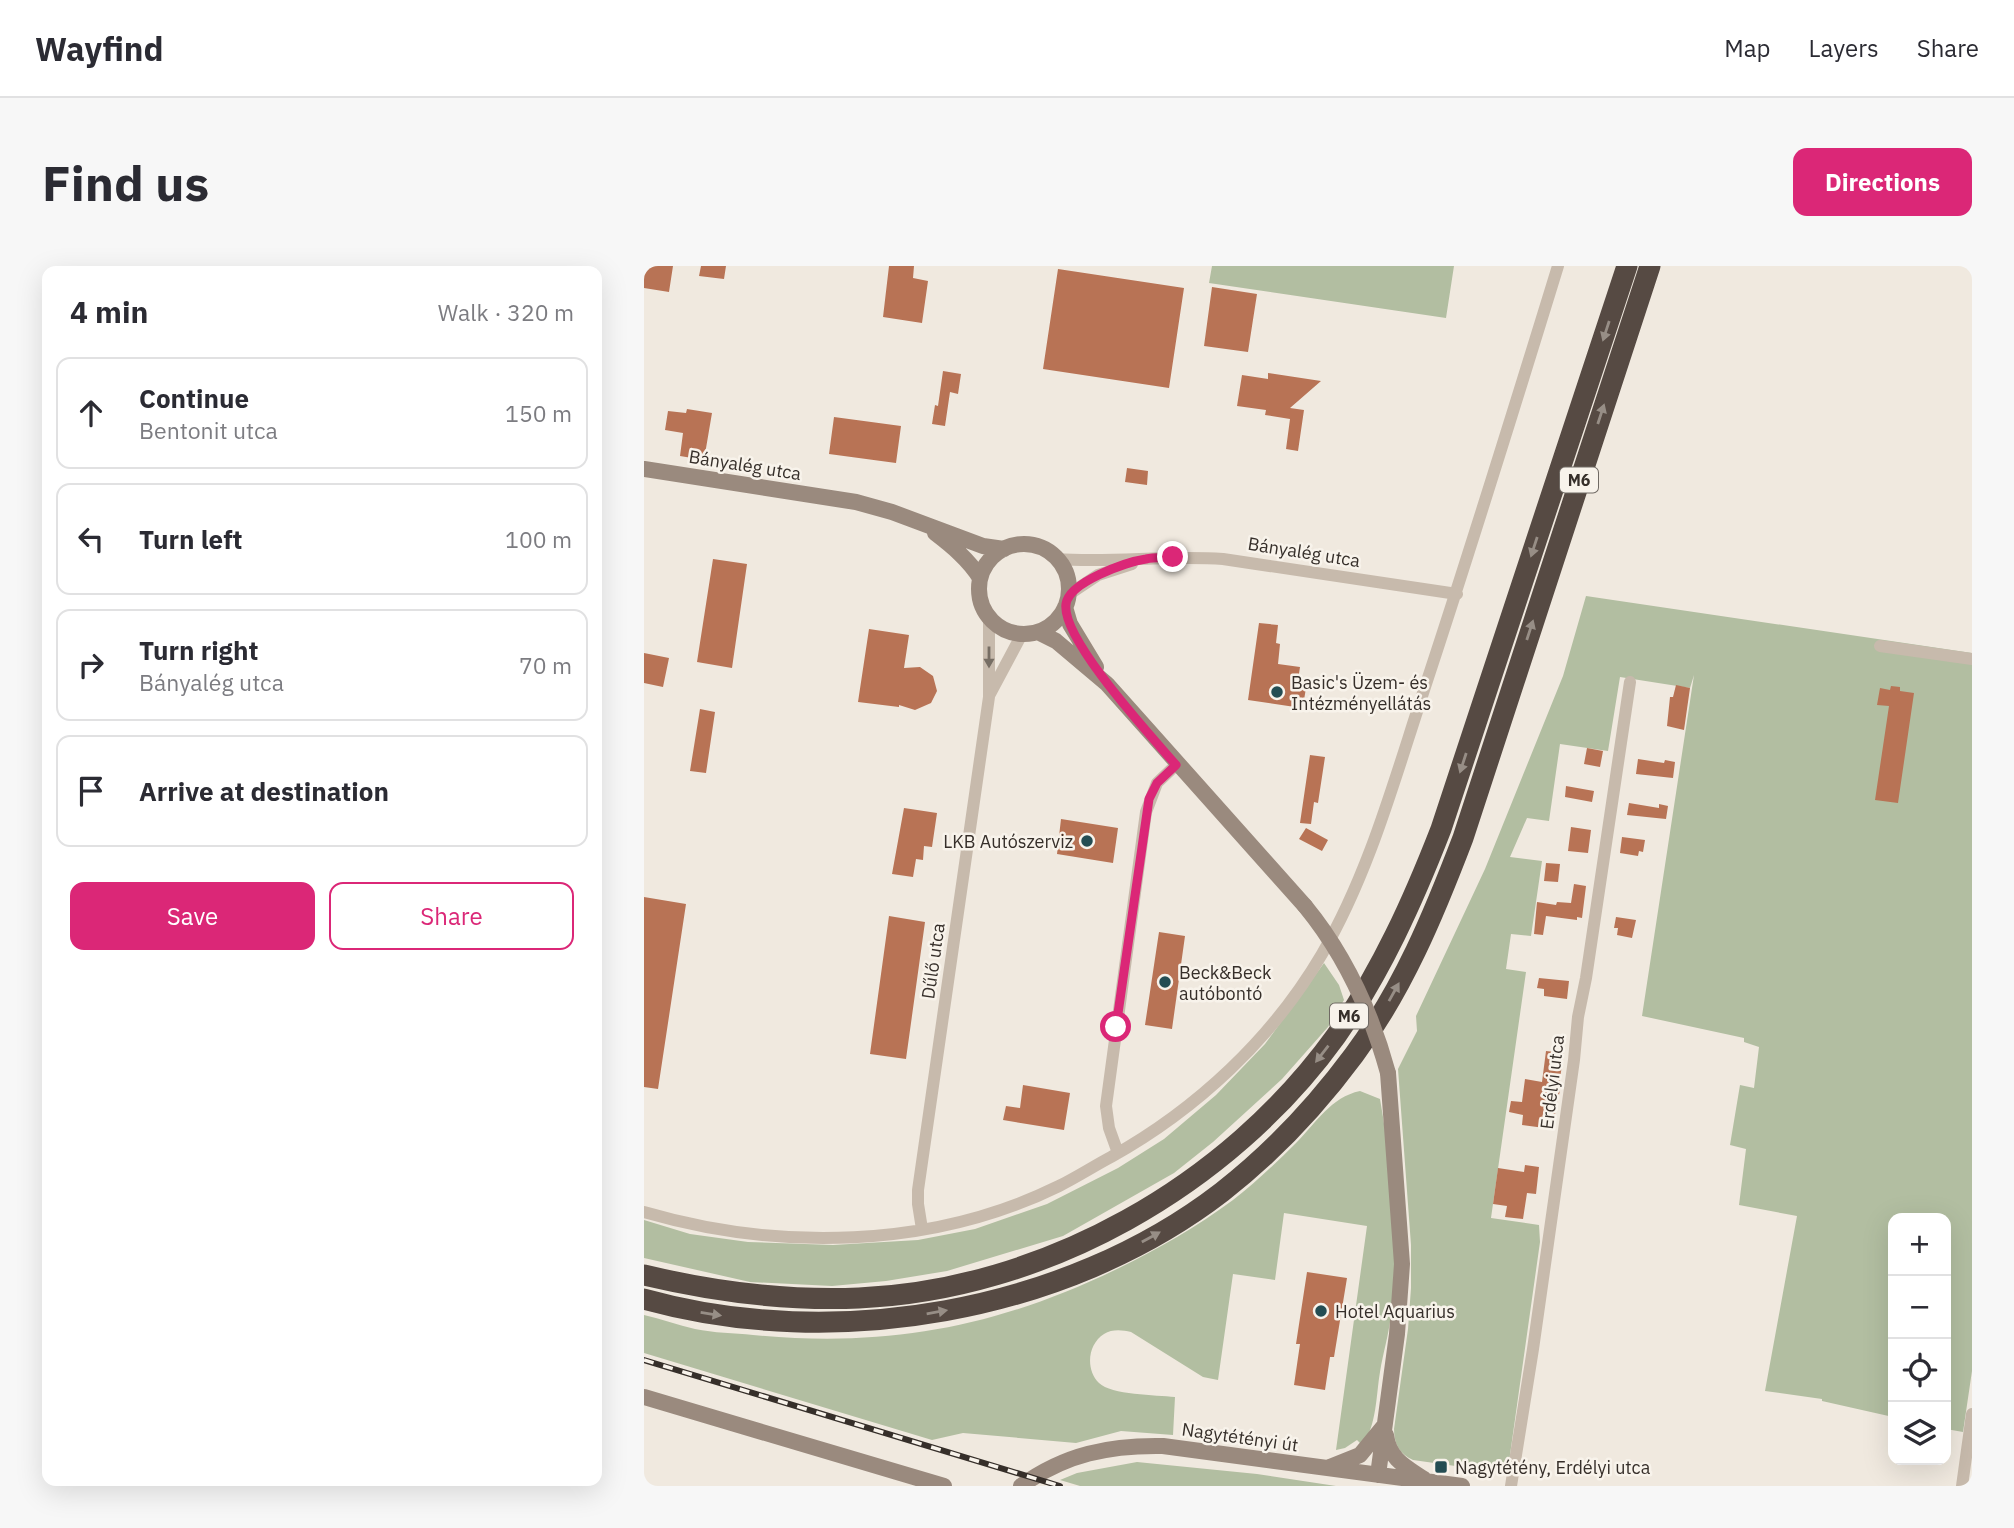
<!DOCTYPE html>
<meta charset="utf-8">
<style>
:root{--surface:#fff;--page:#f7f7f7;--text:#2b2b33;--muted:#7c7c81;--line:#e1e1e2;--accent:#db2777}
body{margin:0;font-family:"IBM Plex Sans",sans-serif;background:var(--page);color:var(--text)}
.controls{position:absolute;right:21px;bottom:21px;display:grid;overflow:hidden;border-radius:14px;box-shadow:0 7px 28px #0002}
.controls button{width:63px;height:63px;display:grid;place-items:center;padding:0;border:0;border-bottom:2px solid var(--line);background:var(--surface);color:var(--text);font:35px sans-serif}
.stop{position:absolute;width:21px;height:21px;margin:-16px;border:5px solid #db2777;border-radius:50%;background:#fff}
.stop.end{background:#db2777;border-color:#fff;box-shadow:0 2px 7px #0008}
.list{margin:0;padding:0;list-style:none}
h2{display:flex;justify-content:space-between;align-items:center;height:91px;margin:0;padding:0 28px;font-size:30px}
h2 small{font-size:23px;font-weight:400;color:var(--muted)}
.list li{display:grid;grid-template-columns:46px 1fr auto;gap:21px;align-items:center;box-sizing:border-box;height:112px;margin:0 14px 14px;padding:0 14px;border:2px solid var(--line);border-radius:14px}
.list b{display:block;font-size:26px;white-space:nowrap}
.list p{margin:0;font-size:23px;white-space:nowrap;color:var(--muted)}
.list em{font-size:23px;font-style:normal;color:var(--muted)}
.actions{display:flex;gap:14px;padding:21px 28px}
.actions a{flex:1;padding:16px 0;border:2px solid var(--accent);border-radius:14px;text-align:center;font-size:24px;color:var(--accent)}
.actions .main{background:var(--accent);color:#fff}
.icon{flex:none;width:38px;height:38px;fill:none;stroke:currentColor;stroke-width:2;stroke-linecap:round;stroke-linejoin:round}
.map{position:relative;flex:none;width:1328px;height:1220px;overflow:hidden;border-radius:14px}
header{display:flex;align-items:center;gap:42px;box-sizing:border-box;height:98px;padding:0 35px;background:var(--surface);border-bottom:2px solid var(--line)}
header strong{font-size:33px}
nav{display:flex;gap:38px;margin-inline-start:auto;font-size:24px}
.intro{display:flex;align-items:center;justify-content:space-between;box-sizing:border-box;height:168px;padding:0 42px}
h1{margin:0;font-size:49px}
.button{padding:18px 32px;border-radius:14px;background:var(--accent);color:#fff;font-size:24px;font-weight:700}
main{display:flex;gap:42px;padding:0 42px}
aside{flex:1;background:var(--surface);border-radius:14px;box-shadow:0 7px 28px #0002}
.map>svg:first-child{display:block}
.green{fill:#b2bea1}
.building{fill:#b87355}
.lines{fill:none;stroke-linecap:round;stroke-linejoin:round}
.street{stroke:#c7baac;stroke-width:12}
.secondary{stroke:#9a8a7e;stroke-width:16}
.highway{stroke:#564a43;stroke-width:21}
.rail-casing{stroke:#362f2a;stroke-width:6}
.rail{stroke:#f8f3eb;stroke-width:3.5;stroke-dasharray:10;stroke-linecap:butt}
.secondary-bridge{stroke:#9a8a7e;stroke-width:16}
.oneway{fill:#978e86}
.oneway2{fill:#776e64}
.route{stroke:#db2777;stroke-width:9}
.poi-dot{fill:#244d53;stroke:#f8f3eb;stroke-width:2.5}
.labels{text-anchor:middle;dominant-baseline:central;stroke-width:5;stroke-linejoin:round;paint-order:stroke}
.shield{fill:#f8f3eb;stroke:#706a64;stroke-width:2}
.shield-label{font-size:16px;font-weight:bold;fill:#362f2a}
.street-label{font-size:18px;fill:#362f2a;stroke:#f8f3eb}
.poi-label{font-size:18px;fill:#362f2a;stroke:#f8f3eb;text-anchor:start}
</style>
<header>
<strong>Wayfind</strong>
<nav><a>Map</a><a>Layers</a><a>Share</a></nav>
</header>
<div class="intro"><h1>Find us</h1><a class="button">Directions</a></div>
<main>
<aside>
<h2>4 min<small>Walk · 320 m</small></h2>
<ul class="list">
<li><svg class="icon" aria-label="ahead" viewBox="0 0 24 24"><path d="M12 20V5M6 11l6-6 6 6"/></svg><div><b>Continue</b><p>Bentonit utca</p></div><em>150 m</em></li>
<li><svg class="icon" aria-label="left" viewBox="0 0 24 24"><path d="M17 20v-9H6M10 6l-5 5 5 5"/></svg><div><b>Turn left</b></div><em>100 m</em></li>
<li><svg class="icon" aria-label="right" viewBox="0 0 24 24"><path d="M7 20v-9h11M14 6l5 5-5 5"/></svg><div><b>Turn right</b><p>Bányalég utca</p></div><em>70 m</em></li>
<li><svg class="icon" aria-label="arrive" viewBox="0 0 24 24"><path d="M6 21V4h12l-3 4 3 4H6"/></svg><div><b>Arrive at destination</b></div></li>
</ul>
<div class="actions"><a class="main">Save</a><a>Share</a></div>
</aside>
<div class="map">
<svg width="1328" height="1220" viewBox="0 0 1328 1220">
<rect width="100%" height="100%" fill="#f0e9df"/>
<path class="green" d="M568,0H810L802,52L565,17Z
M942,330L1328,387V1105L1319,1166L1302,1163V952H1249V1151L1178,1135V1133L1121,1125L1153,950L1095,939L1102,883L1086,879L1096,819L1110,822L1115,781L1100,776V772L998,750L1050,409L1046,422L976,411L964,485L916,478L905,555L883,552L866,591L898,595L887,670L867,668L862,703L882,706L847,952L895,959L896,976L864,1203L861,1207L769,1194C755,1188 750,1177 750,1163L764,1063L767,1022V979L754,803L773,765L772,750L841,603L919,410Z
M680,697L695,719L700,734L684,761L638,813L569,876L530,907L419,970L303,1005L242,1015L188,1020L106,1016L0,992V954L46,968L104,976L189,979L274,974L331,963L403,938L474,902L520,873L572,829L621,778Z
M716,825L736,833C748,902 755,978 747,1048C745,1068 739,1087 736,1106C732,1129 733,1160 718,1179L713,1174L701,1182L692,1184L723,960L640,947L631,1014L589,1008L574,1114L559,1111L487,1066C478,1064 468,1063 460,1068C444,1078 441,1103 455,1117C467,1129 512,1129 531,1131L529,1169L477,1165L432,1177L319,1167L288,1174L0,1087V1049C17,1053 34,1059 51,1063C70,1067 90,1067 109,1069C244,1082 354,1061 475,1002C514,983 554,960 589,934C611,917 632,897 652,877C672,857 687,831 716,825Z
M493,1196L613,1208L692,1220H436L416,1214L433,1207Z"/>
<path class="building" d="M0,0H29L25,26L0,22Z
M57,0H82L80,13L55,10Z
M245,0H270L269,12L284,15L278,57L239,51Z
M414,3L540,22L525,122L399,103Z
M568,21L613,28L604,86L560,80Z
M299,105L317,108L314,128L306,126L301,160L288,158L291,139L294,140Z
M624,107L677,115L646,142L660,144L654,185L642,183L646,153L621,149L622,144L593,140L598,109L624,113Z
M43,143L68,147L60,194L36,190L39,167L21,164L24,145L42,147Z
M190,151L257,160L252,197L185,188Z
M483,202L504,205L503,219L481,216Z
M69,293L103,298L88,402L53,396Z
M615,357L634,359L632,377L636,378L634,398L656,401L653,421L662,422L660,434L652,432L651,441L604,434Z
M225,363L265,369L260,402L276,401L289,410L293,425L287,437L271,444L255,439V441L214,436Z
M0,387L25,392L19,421L0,417Z
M1032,419L1046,422L1040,464L1023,460L1026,431H1029Z
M1247,420L1256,421V425L1270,427L1254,537L1231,534L1245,440L1233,439L1236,422L1246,424Z
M56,443L71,446L62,507L46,505Z
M943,482L959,485L956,501L940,498Z
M666,489L681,491L674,537L670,536L667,558L656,557Z
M994,493L1020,497L1021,494L1031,496L1029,512L992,508Z
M922,520L950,525L948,536L921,531Z
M985,537L1015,542V538L1024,540L1022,553L983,549Z
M260,542L293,547L288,581L280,580L279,594L272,593L269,611L248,608Z
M417,553L474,562L469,597L413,588Z
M927,561L947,564L944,587L924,585Z
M662,562L684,574L678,585L655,573Z
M978,571L1001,574L999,586L995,585L994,590L976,587Z
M902,597L916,598L914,616L900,615Z
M930,618L942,620L938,652L933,651V654L902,650L899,669L890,668L893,636L912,639L913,636L927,637Z
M0,631L42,638L14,823L0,821Z
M245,650L281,656L262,793L226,788Z
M972,651L992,654L988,672L973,669L974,662H970Z
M515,666L541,670L528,763L501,759Z
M895,712L925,715L923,733L900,730V723L893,722Z
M902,785L920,787L915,818L917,819L908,863L878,859L879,849L865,846L867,835L878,836L881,813L898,816Z
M379,819L426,827L420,864L359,854L362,840L376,842Z
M881,899L895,901L892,928L883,927L879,953L861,951L863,940L849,938L854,902L880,906Z
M663,1006L703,1012L690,1091H686L681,1124L650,1119L656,1078H652Z"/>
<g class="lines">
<path class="street" d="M413,293C468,297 523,289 579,293L813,328
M424,329L454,309L488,298
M1236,380L1328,393
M346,428L378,368
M474,887L465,862L462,840L502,546L513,517L532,499
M0,946C134,985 287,983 415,920C433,911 450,900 467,891C553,843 628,773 678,688C725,607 750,515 779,427C826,285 870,143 914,0
M278,963L274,938V924L345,431V351
M867,1220L889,1083L930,794L934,751L942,712L986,416
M1318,1220L1328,1148"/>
<path class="secondary" d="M0,203L212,236L248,246L339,280L360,283
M291,267C308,280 325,294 336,312
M335 323a45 45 0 1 1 90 0a45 45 0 1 1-90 0Z
M421,341L426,358L452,401
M394,366L412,375L463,418L661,640
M0,1131L300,1220
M742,1169C745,1193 762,1201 780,1213
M686,1201L716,1189L739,1161
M734,1209L753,1068L758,998L744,807
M377,1220C421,1188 466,1179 519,1180L818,1220"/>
<path class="highway" d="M0,1009C71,1026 142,1035 215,1032C400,1024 584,920 692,770C737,706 769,635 797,563L983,0
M0,1033C190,1086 421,1047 578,926C628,887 673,839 710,789C759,723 790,648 819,572L1006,0"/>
<defs>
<path id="rail" d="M0,1094L416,1220"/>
</defs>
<use href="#rail" class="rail-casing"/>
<use href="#rail" class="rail"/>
<path class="secondary-bridge" d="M661,640C702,690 727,745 744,807"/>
</g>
<defs><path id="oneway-solid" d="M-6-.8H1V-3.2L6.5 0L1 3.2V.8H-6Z" transform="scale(1.75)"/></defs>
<g class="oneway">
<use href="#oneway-solid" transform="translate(962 65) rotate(108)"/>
<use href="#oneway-solid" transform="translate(957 148) rotate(-72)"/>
<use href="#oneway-solid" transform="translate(890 281) rotate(108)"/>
<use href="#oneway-solid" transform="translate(886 364) rotate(-72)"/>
<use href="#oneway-solid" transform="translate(819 497) rotate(108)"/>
<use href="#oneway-solid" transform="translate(750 726) rotate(-61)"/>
<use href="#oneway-solid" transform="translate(678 788) rotate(128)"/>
<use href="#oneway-solid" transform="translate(507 971) rotate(-29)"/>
<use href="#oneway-solid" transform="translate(293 1046) rotate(-10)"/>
<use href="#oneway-solid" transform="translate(67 1048) rotate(9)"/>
</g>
<use class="oneway2" href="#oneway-solid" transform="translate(345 391) rotate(90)"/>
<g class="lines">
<path class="route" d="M472,761L505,533L513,517L532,499C508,471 417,373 422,338C425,316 482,296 502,293C511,291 520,292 529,291"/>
</g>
<g class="poi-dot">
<circle cx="633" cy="426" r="7"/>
<circle cx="443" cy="575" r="7"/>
<circle cx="521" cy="716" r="7"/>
<circle cx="677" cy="1045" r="7"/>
<rect x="790" y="1194" width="14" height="14" rx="3.5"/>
</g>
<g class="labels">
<g class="shield">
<rect x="916" y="201.5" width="38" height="25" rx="5"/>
<rect x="686" y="737.5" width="38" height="25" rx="5"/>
</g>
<g class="shield-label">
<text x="935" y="214">M6</text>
<text x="705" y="750">M6</text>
</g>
<g class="street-label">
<text transform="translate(101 199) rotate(9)">Bányalég utca</text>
<text transform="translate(660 286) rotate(9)">Bányalég utca</text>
<text transform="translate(289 695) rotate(-82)">Dűlő utca</text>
<text transform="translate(908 816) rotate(-83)">Erdélyi utca</text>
<text transform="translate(596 1171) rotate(8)">Nagytétényi út</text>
</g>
<g class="poi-label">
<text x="647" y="416">Basic's Üzem- és<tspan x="647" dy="21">Intézményellátás</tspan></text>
<text x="429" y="575" text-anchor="end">LKB Autószerviz</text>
<text x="535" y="706">Beck&amp;Beck<tspan x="535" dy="21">autóbontó</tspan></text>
<text x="691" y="1045">Hotel Aquarius</text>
<text x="811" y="1201">Nagytétény, Erdélyi utca</text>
</g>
</g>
</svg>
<div class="controls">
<button>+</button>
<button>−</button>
<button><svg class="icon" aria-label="locate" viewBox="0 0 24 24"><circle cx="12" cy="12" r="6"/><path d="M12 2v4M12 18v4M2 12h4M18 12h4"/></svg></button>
<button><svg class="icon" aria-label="layers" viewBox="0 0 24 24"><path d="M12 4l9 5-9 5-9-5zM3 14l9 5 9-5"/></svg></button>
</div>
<div class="stop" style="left:472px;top:761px"></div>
<div class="stop end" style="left:529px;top:291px"></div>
</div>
</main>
